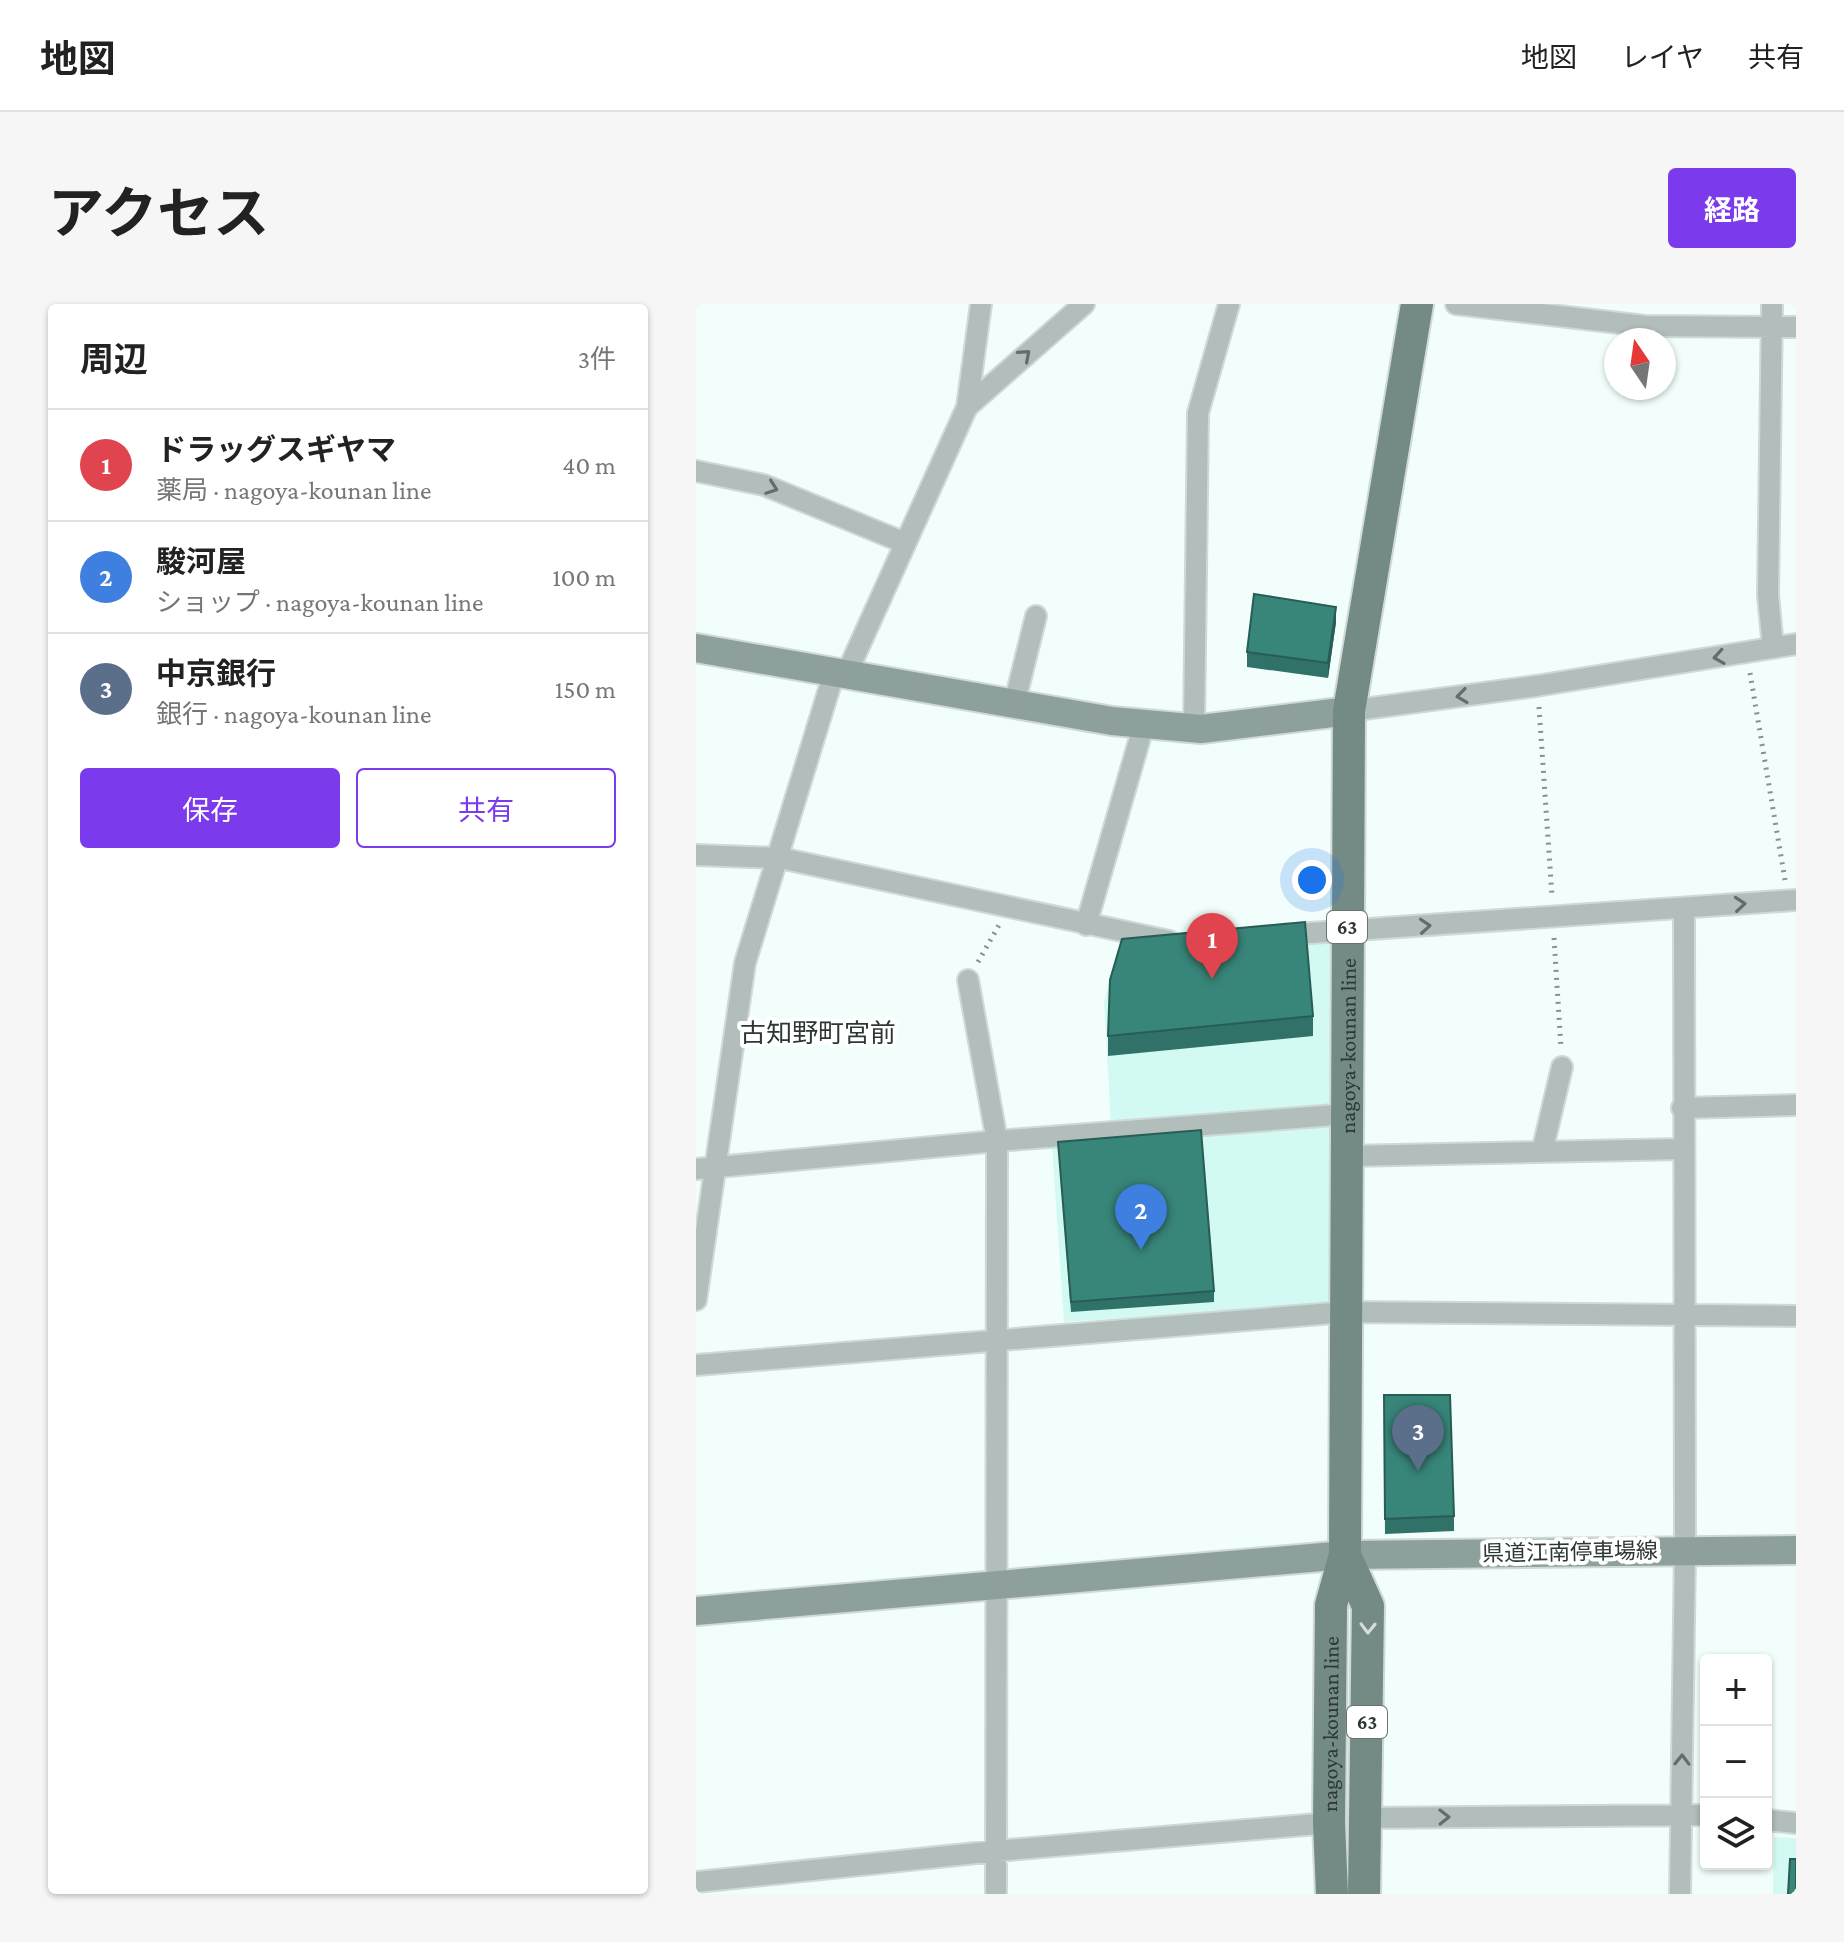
<!DOCTYPE html>
<html lang="ja">
<meta charset="utf-8">
<style>
:root{--surface:#fff;--page:#f6f6f6;--text:#222;--muted:#767676;--line:#e0e0e0;--accent:#7c3aed}
body{margin:0;font-family:"Crimson Pro","Noto Sans JP",serif;background:var(--page);color:var(--text)}
.controls{position:absolute;right:24px;bottom:24px;display:grid;overflow:hidden;border-radius:8px;box-shadow:0 2px 6px #0004}
.controls button{width:72px;height:72px;display:grid;place-items:center;padding:0;border:0;border-bottom:2px solid var(--line);background:var(--surface);color:var(--text);font:40px sans-serif}
.compass{position:absolute;left:908px;top:24px;width:72px;height:72px;border-radius:50%;background:var(--surface);box-shadow:0 2px 6px #0004;rotate:347deg}
.you{position:absolute;left:616px;top:576px;width:28px;height:28px;margin:-20px;border:6px solid #fff;border-radius:50%;background:#1a73e8;box-shadow:0 0 0 12px #1a73e833}
.badge{display:grid;place-items:center;width:52px;height:52px;border-radius:50%;background:var(--accent);color:#fff;font-size:26px;font-weight:700}
.pin{position:absolute;translate:-50% -66px;filter:drop-shadow(0 2px 4px #0008)}
.pin::after{content:'';position:absolute;top:42px;width:28px;height:24px;background:inherit;clip-path:polygon(0 0,100% 0,50% 100%)}
.list{margin:0;padding:0;list-style:none}
h2{display:flex;justify-content:space-between;align-items:center;height:104px;margin:0;padding:0 32px;font-size:34px}
h2 small{font-size:26px;font-weight:400;color:var(--muted)}
.list li{display:grid;grid-template-columns:52px 1fr auto;gap:24px;align-items:center;box-sizing:border-box;height:112px;padding:0 32px;border-top:2px solid var(--line)}
.list b{display:block;font-size:30px;white-space:nowrap}
.list p{margin:0;font-size:26px;white-space:nowrap;color:var(--muted)}
.list em{font-size:26px;font-style:normal;color:var(--muted)}
.actions{display:flex;gap:16px;padding:24px 32px}
.actions a{flex:1;padding:18px 0;border:2px solid var(--accent);border-radius:8px;text-align:center;font-size:28px;color:var(--accent)}
.actions .main{background:var(--accent);color:#fff}
.icon{flex:none;width:44px;height:44px;fill:none;stroke:currentColor;stroke-width:2;stroke-linecap:round;stroke-linejoin:round}
.map{position:relative;flex:none;width:1100px;height:1590px;overflow:hidden;border-radius:8px}
header{display:flex;align-items:center;gap:48px;box-sizing:border-box;height:112px;padding:0 40px;background:var(--surface);border-bottom:2px solid var(--line)}
header strong{font-size:38px}
nav{display:flex;gap:44px;margin-inline-start:auto;font-size:28px}
.intro{display:flex;align-items:center;justify-content:space-between;box-sizing:border-box;height:192px;padding:0 48px}
h1{margin:0;font-size:56px}
.button{padding:20px 36px;border-radius:8px;background:var(--accent);color:#fff;font-size:28px;font-weight:700}
main{display:flex;gap:48px;padding:0 48px}
aside{flex:1;background:var(--surface);border-radius:8px;box-shadow:0 2px 6px #0004}
.map>svg:first-child{display:block}
.built{fill:#d2faf2}
.lines{fill:none;stroke-linecap:round;stroke-linejoin:round}
.street-casing{stroke:#cfdad8;stroke-width:24}
.secondary-casing{stroke:#cfdad8;stroke-width:32}
.primary-casing{stroke:#cfdad8;stroke-width:36}
.path{stroke:#86928f;stroke-width:5;stroke-dasharray:2 6;stroke-linecap:butt}
.street{stroke:#b1bebb;stroke-width:20}
.secondary{stroke:#8da09c;stroke-width:28}
.primary{stroke:#738a85;stroke-width:32}
.wall{fill:#307268}
.shaded-wall{fill:#275d55}
.building{fill:#388579;stroke:#275d55;stroke-width:2}
.oneway{stroke:#626e6b}
.oneway2{stroke:#d5dcda}
.labels{text-anchor:middle;dominant-baseline:central;stroke-width:8;stroke-linejoin:round;paint-order:stroke}
.shield{fill:#fff;stroke:#6c7472;stroke-width:2}
.shield-label{font-size:20px;font-weight:bold;fill:#2d3836}
.street-label{font-size:22px;fill:#2d3836;stroke:#fff}
.quarter-label{font-size:26px;fill:#2d3836;stroke:#fff}
</style>
<header>
<strong>地図</strong>
<nav><a>地図</a><a>レイヤ</a><a>共有</a></nav>
</header>
<div class="intro"><h1>アクセス</h1><a class="button">経路</a></div>
<main>
<aside>
<h2>周辺<small>3件</small></h2>
<ul class="list">
<li><span class="badge" style="background:#e0444e">1</span><div><b>ドラッグスギヤマ</b><p>薬局 · nagoya-kounan line</p></div><em>40 m</em></li>
<li><span class="badge" style="background:#3f7fe0">2</span><div><b>駿河屋</b><p>ショップ · nagoya-kounan line</p></div><em>100 m</em></li>
<li><span class="badge" style="background:#5c6f8a">3</span><div><b>中京銀行</b><p>銀行 · nagoya-kounan line</p></div><em>150 m</em></li>
</ul>
<div class="actions"><a class="main">保存</a><a>共有</a></div>
</aside>
<div class="map">
<svg width="1100" height="1590" viewBox="0 0 1100 1590">
<rect width="100%" height="100%" fill="#f2fefb"/>
<path class="built" d="M642,634L646,802L415,821L408,697L425,640Z
M640,818L638,1000L368,1018L356,842Z
M1078,1533L1100,1534V1590H1077Z"/>
<g class="lines">
<defs>
<path id="street" d="M760,0L949,22L1100,23
M1076,0L1072,291L1077,344
M271,103L388,0
M0,167L68,181L209,239
M150,371L271,103L285,0
M318,401L340,312
M653,407L840,382L1100,340
M498,425L502,109L533,0
M0,551L84,554L473,637
M390,621L448,420
M585,631L1100,596
M272,676L301,837L300,1590
M986,804L1100,801
M846,848L866,763
M652,852L986,845
M0,865L301,837L652,810
M0,996L49,659L138,369
M0,1061L649,1008L1100,1012
M670,1514L1010,1511
M1070,1516L1100,1519
M0,1578L300,1547L633,1519
M984,1590L989,1247L988,605"/>
<path id="secondary" d="M0,344L416,417L505,425L653,407
M0,1307L649,1251L1100,1246"/>
<g id="primary">
<path d="M649,1251L672,1302L668,1590"/>
<path id="s1" d="M636,1590L633,1519L635,1301L649,1251L653,407L721,0"/>
</g>
</defs>
<use href="#street" class="street-casing"/>
<use href="#secondary" class="secondary-casing"/>
<use href="#primary" class="primary-casing"/>
<path class="path" d="M1054,369L1089,576
M843,403L856,592
M858,634L865,744
M282,658L303,621"/>
<use href="#street" class="street"/>
<use href="#secondary" class="secondary"/>
<use href="#primary" class="primary"/>
</g>
<path class="wall" d="M640,318L632,374L551,363V348Z
M617,712V732L412,752V732Z
M362,838L518,987V998L375,1008Z
M688,1091L758,1212V1227L689,1230Z"/>
<path class="shaded-wall" d="M640,303V318L632,374V359Z"/>
<path class="building" d="M558,290L640,303L632,359L551,348Z
M609,618L617,712L412,732L414,676L426,635Z
M505,826L518,987L375,998L362,838Z
M688,1091H754L758,1212L689,1215Z
M1094,1555H1100V1590H1092Z"/>
<defs><path id="oneway-chevron" d="M-2-3.5L2.5 0L-2 3.5" fill="none" stroke-width="1.6" stroke-linecap="round" stroke-linejoin="round" transform="scale(2)"/></defs>
<g class="oneway">
<use href="#oneway-chevron" transform="translate(329 51) rotate(-41)"/>
<use href="#oneway-chevron" transform="translate(76 184) rotate(20)"/>
<use href="#oneway-chevron" transform="translate(1023 353) rotate(171)"/>
<use href="#oneway-chevron" transform="translate(766 392) rotate(172)"/>
<use href="#oneway-chevron" transform="translate(1044 600) rotate(-5)"/>
<use href="#oneway-chevron" transform="translate(729 622) rotate(-4)"/>
<use href="#oneway-chevron" transform="translate(986 1456) rotate(-89)"/>
<use href="#oneway-chevron" transform="translate(748 1513) rotate(-1)"/>
</g>
<use class="oneway2" href="#oneway-chevron" transform="translate(672 1324) rotate(91)"/>
<g class="labels">
<g class="shield">
<rect x="631" y="607" width="40" height="32" rx="6"/>
<rect x="651" y="1402" width="40" height="32" rx="6"/>
</g>
<g class="shield-label">
<text x="651" y="623">63</text>
<text x="671" y="1418">63</text>
</g>
<g class="street-label">
<text stroke="none"><textPath href="#s1" startOffset="850">nagoya-kounan line</textPath></text>
<text transform="translate(874 1248) rotate(-1)">県道江南停車場線</text>
<text stroke="none"><textPath href="#s1" startOffset="170">nagoya-kounan line</textPath></text>
</g>
<g class="quarter-label">
<text x="122" y="729">古知野町宮前</text>
</g>
</g>
</svg>
<div class="controls">
<button>+</button>
<button>−</button>
<button><svg class="icon" aria-label="layers" viewBox="0 0 24 24"><path d="M12 4l9 5-9 5-9-5zM3 14l9 5 9-5"/></svg></button>
</div>
<svg class="compass" viewBox="-18 -18 36 36"><path d="M0-13l5 13h-10z" fill="#e53935"/><path d="M0 13l5-13h-10z" fill="#767676"/></svg>
<div class="you"></div>
<div class="pin badge" style="left:516px;top:675px;background:#e0444e">1</div>
<div class="pin badge" style="left:445px;top:946px;background:#3f7fe0">2</div>
<div class="pin badge" style="left:722px;top:1167px;background:#5c6f8a">3</div>
</div>
</main>
